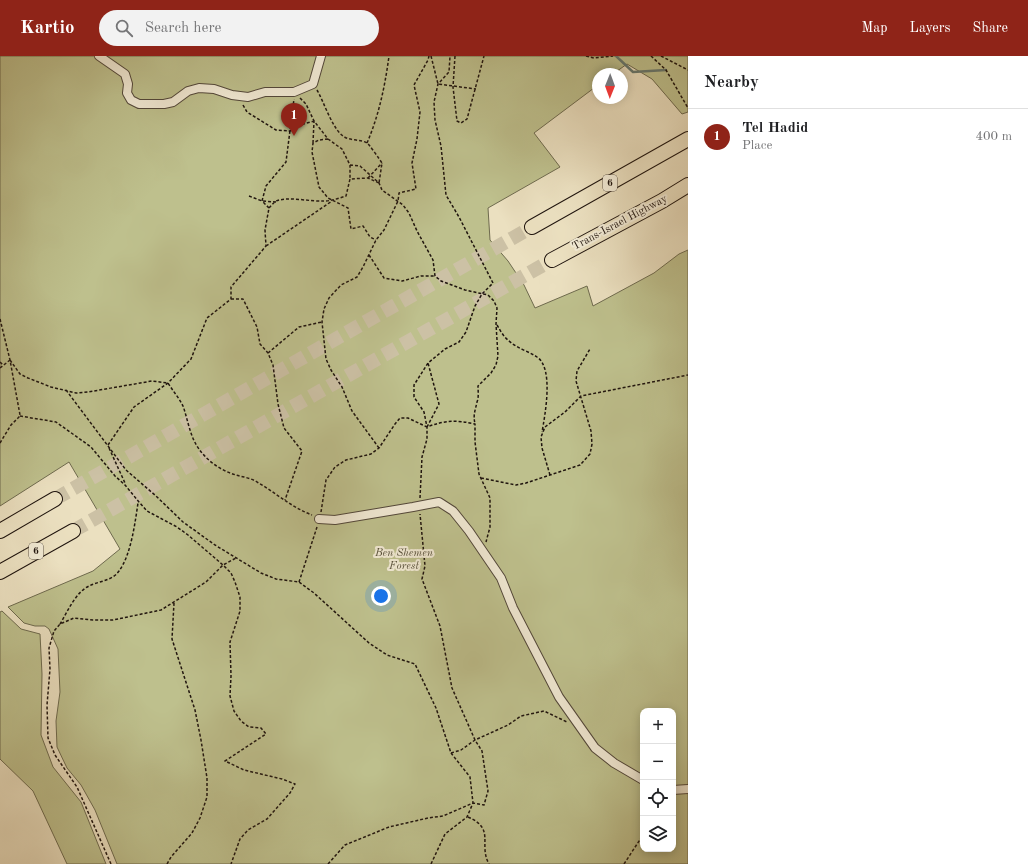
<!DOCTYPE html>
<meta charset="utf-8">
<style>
:root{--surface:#fff;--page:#f2f2f2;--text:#202124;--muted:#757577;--line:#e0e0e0;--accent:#8f2418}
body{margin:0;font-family:"Old Standard TT",serif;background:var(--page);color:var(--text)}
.controls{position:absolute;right:12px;bottom:12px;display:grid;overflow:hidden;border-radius:8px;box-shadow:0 2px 10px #0003}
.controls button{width:36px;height:36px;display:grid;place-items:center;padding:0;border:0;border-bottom:1px solid var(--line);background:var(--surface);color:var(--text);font:20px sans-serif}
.compass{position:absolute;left:592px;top:12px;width:36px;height:36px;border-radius:50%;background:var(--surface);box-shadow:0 2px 10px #0003;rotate:181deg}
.you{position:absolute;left:381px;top:540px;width:14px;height:14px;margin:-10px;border:3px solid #fff;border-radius:50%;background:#1a73e8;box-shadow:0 0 0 6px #1a73e833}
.badge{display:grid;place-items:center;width:26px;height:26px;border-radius:50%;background:var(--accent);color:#fff;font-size:13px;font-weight:700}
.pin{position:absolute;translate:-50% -33px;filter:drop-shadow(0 1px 2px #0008)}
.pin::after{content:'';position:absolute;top:21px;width:14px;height:12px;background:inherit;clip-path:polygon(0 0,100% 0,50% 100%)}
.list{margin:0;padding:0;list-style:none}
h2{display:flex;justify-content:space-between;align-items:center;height:52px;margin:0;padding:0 16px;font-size:17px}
h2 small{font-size:13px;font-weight:400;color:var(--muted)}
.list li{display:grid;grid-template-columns:26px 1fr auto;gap:12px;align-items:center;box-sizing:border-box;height:56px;padding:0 16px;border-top:1px solid var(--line)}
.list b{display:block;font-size:15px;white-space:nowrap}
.list p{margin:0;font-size:13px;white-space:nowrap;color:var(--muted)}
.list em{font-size:13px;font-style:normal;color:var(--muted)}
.icon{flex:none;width:22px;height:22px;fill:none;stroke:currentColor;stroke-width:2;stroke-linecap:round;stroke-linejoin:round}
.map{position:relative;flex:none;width:688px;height:808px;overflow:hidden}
header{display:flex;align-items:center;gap:24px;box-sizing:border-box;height:56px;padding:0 20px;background:var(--accent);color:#fff}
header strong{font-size:19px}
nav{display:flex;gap:22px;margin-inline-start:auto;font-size:14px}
.search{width:280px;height:36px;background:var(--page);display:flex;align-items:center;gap:10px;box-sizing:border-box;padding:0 14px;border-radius:22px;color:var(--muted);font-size:15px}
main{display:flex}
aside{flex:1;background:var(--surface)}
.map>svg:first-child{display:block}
.green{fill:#bec08d;stroke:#6e6a4e;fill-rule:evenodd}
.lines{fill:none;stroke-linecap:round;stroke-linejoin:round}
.stream{stroke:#687970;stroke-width:2.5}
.highway-tunnel{stroke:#ccc1a5;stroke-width:14;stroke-dasharray:14 7;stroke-linecap:butt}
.street-casing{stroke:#52473a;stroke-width:10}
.highway-casing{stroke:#1f140e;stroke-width:16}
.path{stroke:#1f140e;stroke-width:1.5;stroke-dasharray:3 2;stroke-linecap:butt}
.street{stroke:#f2ebd6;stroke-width:8}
.highway{stroke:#ebe0c0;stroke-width:14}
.labels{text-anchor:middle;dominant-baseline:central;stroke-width:4;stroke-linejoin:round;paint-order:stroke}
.shield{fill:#f2ebd6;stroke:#5e544a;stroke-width:1}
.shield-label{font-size:10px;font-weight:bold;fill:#1f140e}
.street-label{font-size:11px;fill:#1f140e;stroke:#f2ebd6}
.park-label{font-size:11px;font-style:italic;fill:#57503a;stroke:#f2ebd6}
</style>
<header>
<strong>Kartio</strong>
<div class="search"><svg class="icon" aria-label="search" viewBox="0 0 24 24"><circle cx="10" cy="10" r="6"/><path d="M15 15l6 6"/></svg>Search here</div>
<nav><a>Map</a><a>Layers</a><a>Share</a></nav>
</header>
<main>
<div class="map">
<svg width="688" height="808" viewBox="0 0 688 808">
<rect width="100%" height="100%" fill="#ebe0c0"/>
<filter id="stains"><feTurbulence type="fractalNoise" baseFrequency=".005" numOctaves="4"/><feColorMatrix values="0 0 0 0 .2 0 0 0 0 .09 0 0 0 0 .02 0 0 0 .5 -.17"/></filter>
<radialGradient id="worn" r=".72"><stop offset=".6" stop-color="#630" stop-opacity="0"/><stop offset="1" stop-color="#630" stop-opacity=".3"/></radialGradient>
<path class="green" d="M0,0H688V56L682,58L652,23L627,8L613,18H598V29L534,77L560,111L488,152L490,184L508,205L524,229L535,252L587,230L593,250L654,217L679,198L688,194V808H117L95,754L81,729L67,712L57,691L56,665L60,636L58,593L49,573L45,570H35L24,567L8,551L93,515L120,493L69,406L0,450ZM643,655H673V793H643Z
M2,555L21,573L40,578L42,618L41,679L53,711L81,746L106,808H67L33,735L0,703V556Z"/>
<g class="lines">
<path class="stream" d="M616,0L633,16L666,14"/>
<path class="highway-tunnel" d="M55,443L532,171
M73,475L552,204"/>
<defs>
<path id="street" d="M99,0L125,18L128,28L127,37L131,44L139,48H164L173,46L188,35L199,32L214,33L232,39L248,41L265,36H294L313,28L321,0
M319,463L335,464L413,451L439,446L453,455L469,475L501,522L513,552L559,641L595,692L614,707L643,724
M673,734L688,733"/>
<path id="highway" d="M532,171L688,83
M552,204L662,145L688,129
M0,475L55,443
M0,516L73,475"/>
</defs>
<use href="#street" class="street-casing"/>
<use href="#highway" class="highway-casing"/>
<path class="path" d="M431,0L438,28L476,33
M455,0L453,31L457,65L461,67L467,63L484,0
M586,0L594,2L613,0
M651,0L666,14L688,52
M661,0L688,14
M317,34C324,46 332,72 343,80C349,85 361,83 367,87C369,88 380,104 382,107L379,127
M300,42L306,48L314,65L328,83L342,93L350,109V123
M243,49L247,56L276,74L290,75L300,69L314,65
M328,83L319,84L313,87L312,96L319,131L328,142L348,152L351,173L363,170L370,181L376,184
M313,87L314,65
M367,87C379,59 385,30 389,0
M350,109L360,110L379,127L382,134L403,149L409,157L417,175L433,204L435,220L441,225L465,234L488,239L494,245L497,252L496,268L498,300L496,309L491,317L478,330C478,335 479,341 477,346C475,356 473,358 475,368
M368,122L382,107
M249,140L262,145L276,146
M269,152L262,145L266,130L286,106L294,43
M266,190L332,145
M369,199L384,222L402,225L421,220H435
M231,243H243L257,271L260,288L268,297L273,309L278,348L284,372L302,395L285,444
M0,263L10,304L20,359
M497,269C500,274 503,280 508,284C516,292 528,295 537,301C554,312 545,359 542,376
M268,297L299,271L322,266
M10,304L20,318L28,322L51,331L76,337L88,336L152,325L168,327C173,335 179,342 183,350C188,364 190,381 199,393C208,406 222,415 236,419C243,421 251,422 257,426C276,437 291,451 312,459
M0,306L3,309
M0,312L10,304
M66,334L126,414L156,440L183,466L215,489L261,517L276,523L299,526L314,537L369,587L387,599L415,608L436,652L451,697L461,694L475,684L508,669L521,660L544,655L567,666
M20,360L56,366L91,391L115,420L125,429L139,446L147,455L177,471L188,479L223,509L231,517L235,526L240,541V555L230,586L231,620L230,640L234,655L241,665L249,671L261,672L266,678L225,705L244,714L282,723L295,728L290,737L267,763L248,774L240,783L231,808
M427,371L439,348L428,307
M0,387L11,369L20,360
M108,389L134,351L168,327L191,303L207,262L231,243V231L266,190L265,174L269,152C271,150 274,146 276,145C289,140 311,146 324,145C332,145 339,142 346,140L350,123L368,122L379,127
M109,392L125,427
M379,392L352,355L342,331L331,314L326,303L322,266L324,253L329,242L341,229L357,221L363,211L376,184L384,174L398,145L399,137L416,133L412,107L417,83L420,56L414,29L428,4L429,0
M550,419L542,392L541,381L545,371L565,356L581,340L688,319
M481,422L516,429L526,427L580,409L590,398L592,388L591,375L576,325L577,315L590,293
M420,442L422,401L427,383V371L424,356L414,341V329L428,307L445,293L459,286L466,276L475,250L482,238L493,227L459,161L446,139L441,90L435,64L434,46L438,28L449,16L450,0
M321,456L326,424L335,411L346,404L371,398L379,392L395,368L400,362H408L427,371C445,364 457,364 475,368V386L479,418L490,442V471L486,486
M299,526L317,471
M60,568C68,555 75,537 89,530C99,525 112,525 119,515C131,499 135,467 138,447
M468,761C496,773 478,788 489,808
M111,808L77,731L55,699L48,682L47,649L50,613L49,592L54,575L60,568L74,562L93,564H113L161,554L206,526L223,509L236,502
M167,808L171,801L192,777L200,762L207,741V722L201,684L195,654L172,583L174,547
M328,808L345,789L389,771L428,762L443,760L473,747L484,749L488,735L482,695L475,684L452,632L440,570L422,523L425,510L420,458
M431,808L445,778L467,761L473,747L470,721L451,697
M624,808L643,779"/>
<use href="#street" class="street"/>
<use href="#highway" class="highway"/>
</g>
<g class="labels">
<g class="shield">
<rect x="603" y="119" width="14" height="16" rx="3"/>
<rect x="29" y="487" width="14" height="16" rx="3"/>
</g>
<g class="shield-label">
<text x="610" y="127">6</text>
<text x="36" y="495">6</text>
</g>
<g class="street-label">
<text transform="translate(620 167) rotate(-28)">Trans-Israel Highway</text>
</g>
<g class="park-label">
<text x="404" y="497">Ben Shemen<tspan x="404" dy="13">Forest</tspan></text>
</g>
</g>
<rect width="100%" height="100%" filter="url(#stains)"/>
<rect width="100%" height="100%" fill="url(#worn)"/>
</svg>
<div class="controls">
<button>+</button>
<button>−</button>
<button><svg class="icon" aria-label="locate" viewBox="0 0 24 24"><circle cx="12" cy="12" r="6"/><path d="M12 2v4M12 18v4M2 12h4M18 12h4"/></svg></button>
<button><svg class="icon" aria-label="layers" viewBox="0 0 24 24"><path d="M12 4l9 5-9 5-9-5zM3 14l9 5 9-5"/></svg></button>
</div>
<svg class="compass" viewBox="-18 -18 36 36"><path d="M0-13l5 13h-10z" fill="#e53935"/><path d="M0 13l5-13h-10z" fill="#757577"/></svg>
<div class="you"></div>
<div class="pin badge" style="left:294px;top:80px">1</div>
</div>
<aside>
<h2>Nearby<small></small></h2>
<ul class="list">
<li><span class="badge">1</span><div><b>Tel Hadid</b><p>Place</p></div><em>400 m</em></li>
</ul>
</aside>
</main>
